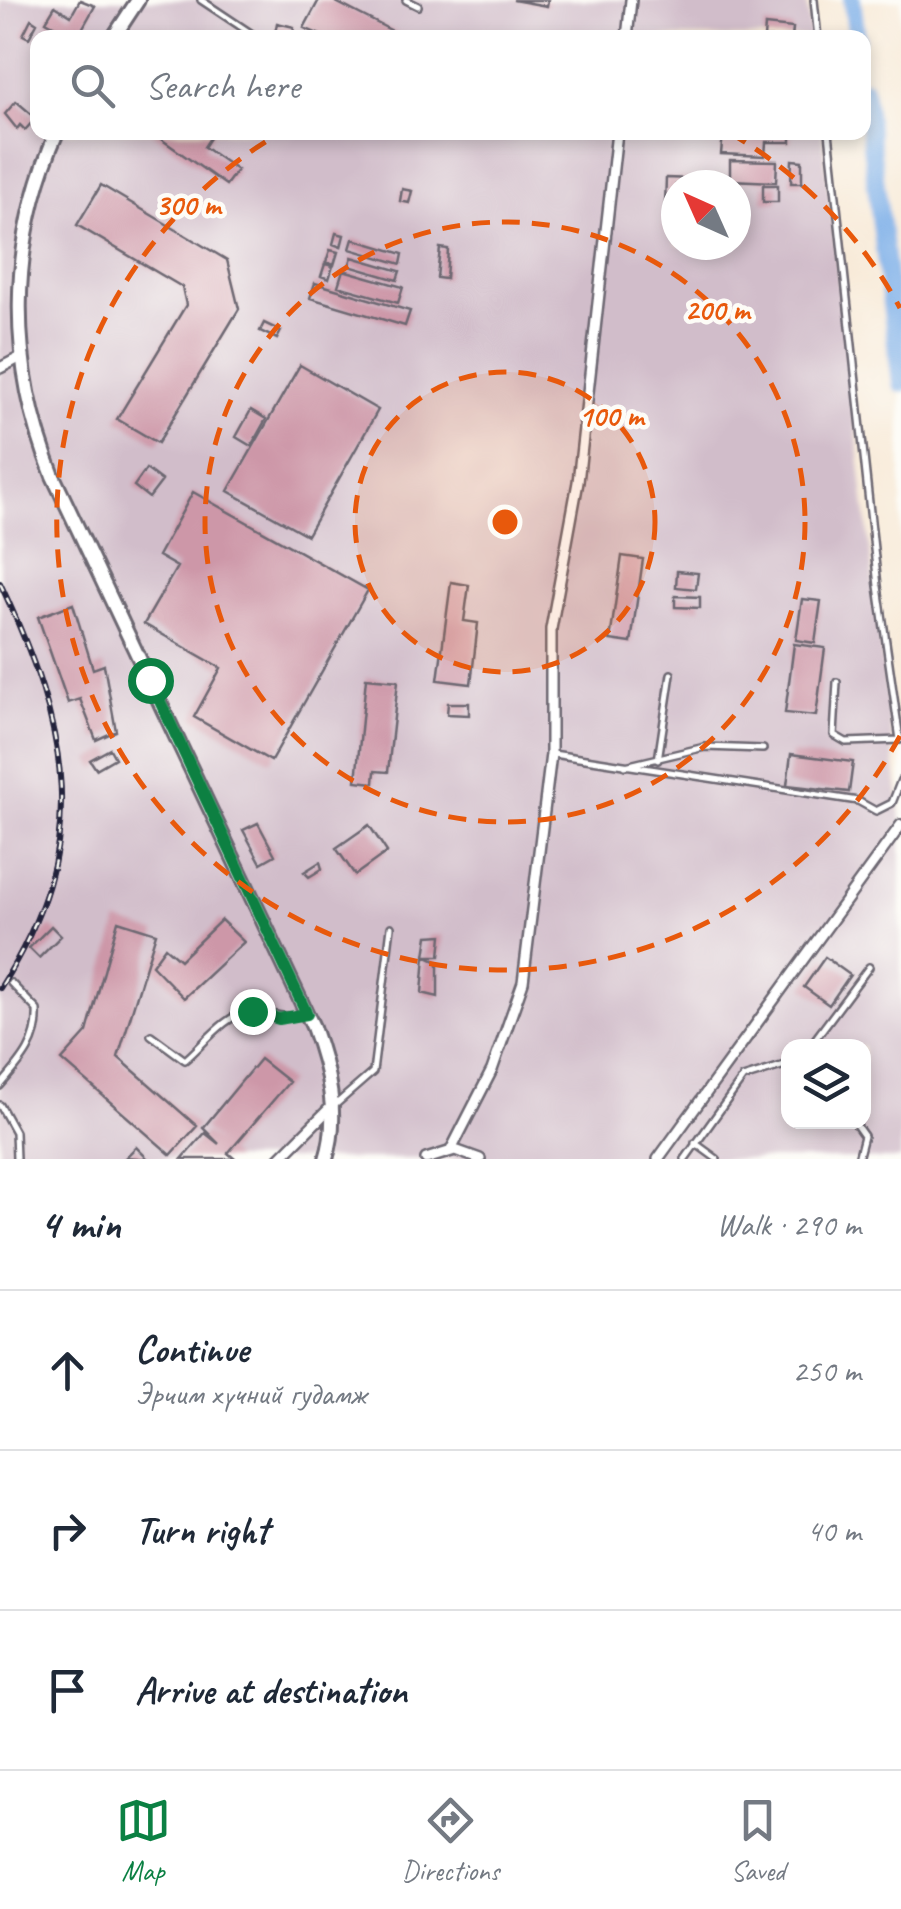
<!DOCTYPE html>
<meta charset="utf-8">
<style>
:root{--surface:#fff;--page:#f6f6f7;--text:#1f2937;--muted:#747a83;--line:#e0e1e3;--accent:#0b8043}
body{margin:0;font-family:Caveat,sans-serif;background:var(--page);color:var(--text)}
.controls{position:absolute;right:30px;bottom:30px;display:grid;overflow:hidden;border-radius:20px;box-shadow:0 5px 15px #0003}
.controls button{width:90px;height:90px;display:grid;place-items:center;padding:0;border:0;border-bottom:2px solid var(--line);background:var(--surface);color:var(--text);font:50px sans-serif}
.compass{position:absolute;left:661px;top:170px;width:90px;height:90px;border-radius:50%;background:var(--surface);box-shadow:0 5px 15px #0003;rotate:315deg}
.stop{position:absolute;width:30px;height:30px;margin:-22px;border:8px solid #0b8043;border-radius:50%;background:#fff}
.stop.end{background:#0b8043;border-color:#fff;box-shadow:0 2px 10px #0008}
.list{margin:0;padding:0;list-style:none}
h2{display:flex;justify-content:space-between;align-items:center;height:130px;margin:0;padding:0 40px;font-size:42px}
h2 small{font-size:32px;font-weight:400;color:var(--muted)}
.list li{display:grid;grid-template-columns:65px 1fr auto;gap:30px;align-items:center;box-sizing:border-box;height:160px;padding:0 40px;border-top:2px solid var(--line)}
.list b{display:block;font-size:38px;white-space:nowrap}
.list p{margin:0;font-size:32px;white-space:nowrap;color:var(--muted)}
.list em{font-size:32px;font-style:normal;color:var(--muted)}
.icon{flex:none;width:55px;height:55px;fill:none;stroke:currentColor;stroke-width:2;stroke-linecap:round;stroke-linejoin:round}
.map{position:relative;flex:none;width:901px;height:1159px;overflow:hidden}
.search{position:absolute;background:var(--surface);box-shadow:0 5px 15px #0003;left:30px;right:30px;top:30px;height:110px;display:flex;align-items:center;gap:25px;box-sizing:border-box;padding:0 35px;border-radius:20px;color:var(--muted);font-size:38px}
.sheet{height:610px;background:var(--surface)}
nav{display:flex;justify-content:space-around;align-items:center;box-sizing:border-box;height:140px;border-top:2px solid var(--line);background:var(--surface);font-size:28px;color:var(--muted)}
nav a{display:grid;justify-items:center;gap:5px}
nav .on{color:var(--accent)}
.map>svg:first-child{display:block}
.industrial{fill:#d1bdca;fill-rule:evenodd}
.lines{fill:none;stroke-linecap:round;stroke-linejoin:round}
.river{stroke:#7baee8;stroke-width:18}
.building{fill:#cd97a8}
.service-casing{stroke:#6d6872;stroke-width:10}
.minor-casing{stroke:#6d6872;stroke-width:14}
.secondary-casing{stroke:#6d6872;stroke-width:18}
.service{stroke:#fff;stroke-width:5}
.minor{stroke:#fff;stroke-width:9}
.secondary{stroke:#fff;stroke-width:12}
.rail-casing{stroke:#22223b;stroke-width:6}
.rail{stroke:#fdfcf7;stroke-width:2.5;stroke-dasharray:8;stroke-linecap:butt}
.route{stroke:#0b8043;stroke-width:12}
.ring{fill:none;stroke:#e8590c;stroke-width:5;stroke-dasharray:18 12}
.centre{fill:#e8590c;stroke:#fdfcf7;stroke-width:5}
.ring-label{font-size:30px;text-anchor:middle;font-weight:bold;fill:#e8590c;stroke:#fdfcf7;stroke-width:9;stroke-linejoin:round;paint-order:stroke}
</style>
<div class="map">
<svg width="901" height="1159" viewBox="0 0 901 1159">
<rect width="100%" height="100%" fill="#fdfcf7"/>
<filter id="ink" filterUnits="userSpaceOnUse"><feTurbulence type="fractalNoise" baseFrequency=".01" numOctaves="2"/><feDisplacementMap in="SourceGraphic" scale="20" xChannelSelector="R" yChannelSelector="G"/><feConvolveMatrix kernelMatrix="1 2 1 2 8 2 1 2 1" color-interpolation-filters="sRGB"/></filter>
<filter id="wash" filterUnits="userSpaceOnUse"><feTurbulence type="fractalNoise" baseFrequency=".0048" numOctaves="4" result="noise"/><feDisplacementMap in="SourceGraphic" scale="40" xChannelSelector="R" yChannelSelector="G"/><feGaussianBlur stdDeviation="2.25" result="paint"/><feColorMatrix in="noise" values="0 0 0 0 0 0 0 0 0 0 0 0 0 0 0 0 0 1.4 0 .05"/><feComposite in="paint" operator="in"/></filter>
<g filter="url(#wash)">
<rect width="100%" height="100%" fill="#f8ead8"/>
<path class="industrial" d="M0,0H806L811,37L38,38V132L822,133L901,820V1159H0ZM676,185H736V245H676ZM788,1046H864V1122H788Z"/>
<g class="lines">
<path class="river" d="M852,0L857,38
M864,89L901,383"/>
</g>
<g id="blocks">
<path class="building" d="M80,0L95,6L77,38L46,21L55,6L71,16Z
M319,0H332L406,38H327L304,28Z
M513,0H548L547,6Z
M31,19L37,23L29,38L23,35Z
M277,23L294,27L292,38H274Z
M765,25L793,28L792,38H764Z
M16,101L36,118L25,130L20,125L17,129L5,114Z
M151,132H214L204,147L237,170L226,185Z
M723,132H791V142H766L765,156L721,154Z
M730,160L777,161L776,182L730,180Z
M792,160L802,161V183H791Z
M666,178L692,179V185H676V231L664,230Z
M101,185L227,260L239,309L158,443L117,419L186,305L182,287L77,225Z
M763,185H778V202H763Z
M402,189L412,191L409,203L400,201Z
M336,233L344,235L341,247L333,244Z
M353,239L403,254L401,264L350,249Z
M440,248L448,249L446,279L437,278Z
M330,250L338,252L334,265L326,262Z
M352,257L400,271L397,280L349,266Z
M325,264L333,266L329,279L321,276Z
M343,270L403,287L398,303L338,286Z
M315,283L410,311L405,326L310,298Z
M264,323L281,331L277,339L260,331Z
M300,365L378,410L307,535L228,491Z
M251,410L266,419L251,446L236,437Z
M146,469L162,481L149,498L134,486Z
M193,492L368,590L271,761L194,717L221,668L144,624L177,567L158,556Z
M622,556L643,559L631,643L610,640Z
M677,571L698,573L696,589L676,587Z
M451,582L469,585L464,621L478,623L471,684L438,680Z
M675,596L700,597V608L675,607Z
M802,599L821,601L815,643L796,640Z
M73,604L93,669L104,665L116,731L96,740L80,699L68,703L38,617Z
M794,644L825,648L816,716L785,713Z
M366,678L398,681L388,772L375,771L374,783L356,781Z
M448,703H469V715L447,714Z
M110,749L115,758L96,769L90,760Z
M791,754L853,762L849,792L787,785Z
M258,823L275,855L261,863L243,830Z
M369,825L387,852L355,875L336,848Z
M320,862L322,869L309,877L304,872Z
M221,920L244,942L184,998L152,965L165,947L180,960Z
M118,921L156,933L118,1057L197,1126L171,1155L62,1060L87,1032Z
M51,926L61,936L39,958L29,948Z
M442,935L440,956H425L438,962V997L422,993L425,956L428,936Z
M825,957L850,975L829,1005L804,987Z
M260,1059L289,1082L228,1153L235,1159H182L205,1133L219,1144L203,1128Z
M136,1147L148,1159L126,1157Z"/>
</g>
</g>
<g filter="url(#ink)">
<use href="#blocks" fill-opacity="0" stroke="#6d6872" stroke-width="2.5"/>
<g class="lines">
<defs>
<path id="service" d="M201,0L258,38
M406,0L418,6
M814,0L818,38
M829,132L878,586L900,740L846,742L834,735L837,682
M553,754L858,801L876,811L892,803L901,780
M658,760L671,674
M625,766L705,747L763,749
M151,1035L185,1060C202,1046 227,1013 250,1011C271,1010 278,1021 306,1014
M810,1046L869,967
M0,1086C21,1062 39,1043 37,1010L11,983
M0,1105L15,1132L16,1159
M334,1106L373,1072L391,927
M854,1122L864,1136L858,1159
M695,1143L717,1159
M685,1159L743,1078L788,1064"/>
<path id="minor" d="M627,38L631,0
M0,368L21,357
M451,1150L492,1070L523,982L551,754V629L578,482L617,132
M279,1159L331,1107
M426,1159L455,1150L480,1159
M658,1159L901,825"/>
<path id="secondary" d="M113,38L138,0
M57,132C8,244 8,364 53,476L313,1027C328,1068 340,1116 326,1159"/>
</defs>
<use href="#service" class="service-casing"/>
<use href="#minor" class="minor-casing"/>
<use href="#secondary" class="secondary-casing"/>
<use href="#service" class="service"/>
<use href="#minor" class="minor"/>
<use href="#secondary" class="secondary"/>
<defs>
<path id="rail" d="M0,583C69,731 93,843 0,988"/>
</defs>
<use href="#rail" class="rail-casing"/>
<use href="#rail" class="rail"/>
</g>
</g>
<g class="lines" filter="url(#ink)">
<path class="route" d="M150,680L307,1014L279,1019L252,1011"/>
</g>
<circle cx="505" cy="522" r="150" fill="#e8590c" fill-opacity=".12"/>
<g class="ring">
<circle cx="505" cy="522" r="150"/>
<circle cx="505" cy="522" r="300"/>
<path d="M900 736A449 449 0 1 1 280 133M730 133A449 449 0 0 1 900 308"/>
</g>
<circle cx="505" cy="522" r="15" class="centre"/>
<g class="ring-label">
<text x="188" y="215">300 m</text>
<text x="717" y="320">200 m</text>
<text x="611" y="426">100 m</text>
</g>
</svg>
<div class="controls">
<button><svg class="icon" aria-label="layers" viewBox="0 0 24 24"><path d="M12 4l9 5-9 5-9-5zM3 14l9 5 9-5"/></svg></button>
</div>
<svg class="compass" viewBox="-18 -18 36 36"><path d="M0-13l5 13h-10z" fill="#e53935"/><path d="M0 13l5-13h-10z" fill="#747a83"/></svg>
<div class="stop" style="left:150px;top:680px"></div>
<div class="stop end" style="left:252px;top:1011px"></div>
<div class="search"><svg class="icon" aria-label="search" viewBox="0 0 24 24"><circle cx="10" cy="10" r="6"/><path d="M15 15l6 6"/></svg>Search here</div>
</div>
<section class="sheet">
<h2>4 min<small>Walk · 290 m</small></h2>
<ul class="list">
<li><svg class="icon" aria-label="ahead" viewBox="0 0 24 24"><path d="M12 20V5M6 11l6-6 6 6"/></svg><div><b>Continue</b><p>Эрчим хүчний гудамж</p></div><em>250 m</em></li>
<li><svg class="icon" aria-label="right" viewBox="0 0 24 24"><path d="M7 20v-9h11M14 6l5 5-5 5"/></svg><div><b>Turn right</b></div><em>40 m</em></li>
<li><svg class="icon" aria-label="arrive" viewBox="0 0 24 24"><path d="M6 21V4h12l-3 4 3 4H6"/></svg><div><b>Arrive at destination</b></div></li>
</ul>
</section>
<nav>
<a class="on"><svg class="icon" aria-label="map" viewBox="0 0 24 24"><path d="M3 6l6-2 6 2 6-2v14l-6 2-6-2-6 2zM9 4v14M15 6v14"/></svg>Map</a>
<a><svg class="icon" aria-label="directions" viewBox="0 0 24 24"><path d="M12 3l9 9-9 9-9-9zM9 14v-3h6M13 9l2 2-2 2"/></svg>Directions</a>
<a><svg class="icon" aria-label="saved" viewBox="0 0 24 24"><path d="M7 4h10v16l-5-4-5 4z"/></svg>Saved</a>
</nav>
